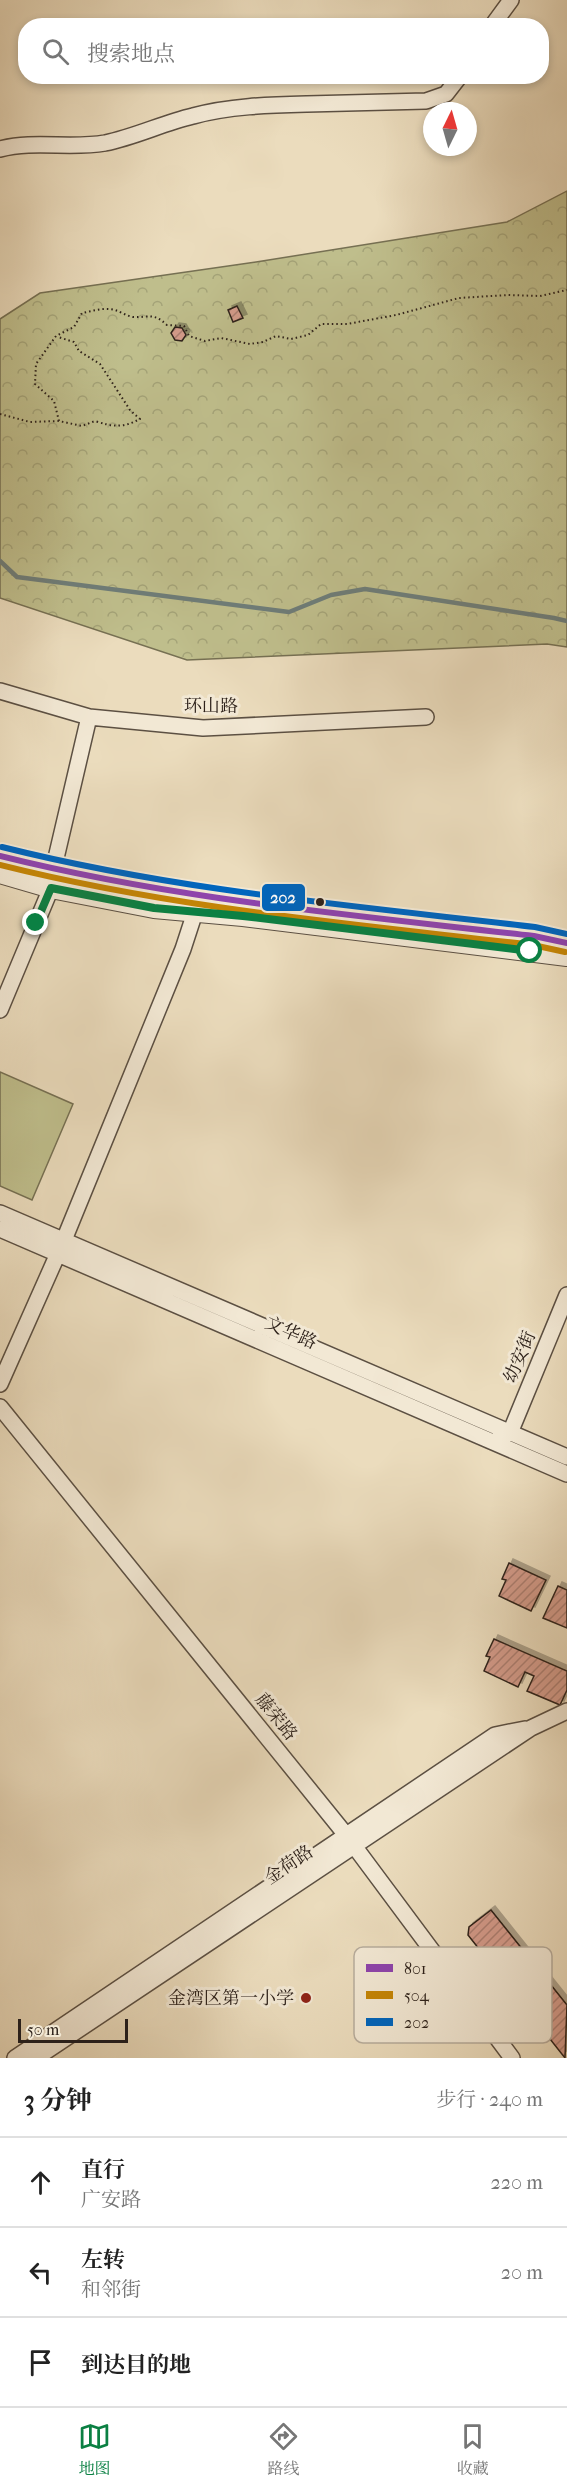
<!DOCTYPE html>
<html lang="zh">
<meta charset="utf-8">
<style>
:root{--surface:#fff;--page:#f6f6f6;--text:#222;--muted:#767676;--line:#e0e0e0;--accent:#0b8043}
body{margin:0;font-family:"IM FELL French Canon","Noto Serif SC",serif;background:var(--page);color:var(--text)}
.compass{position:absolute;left:423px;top:102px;width:54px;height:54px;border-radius:50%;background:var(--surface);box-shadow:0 3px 9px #0003;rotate:5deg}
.scale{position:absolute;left:18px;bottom:15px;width:110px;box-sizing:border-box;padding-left:6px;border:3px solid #2d211a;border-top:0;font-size:16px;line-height:21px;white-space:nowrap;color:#2d211a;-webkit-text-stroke:4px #f2e8d4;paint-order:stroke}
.stop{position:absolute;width:18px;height:18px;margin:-14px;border:4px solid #0b8043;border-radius:50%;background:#fff}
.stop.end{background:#0b8043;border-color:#fff;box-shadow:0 2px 6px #0008}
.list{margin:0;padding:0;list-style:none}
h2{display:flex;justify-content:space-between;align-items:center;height:78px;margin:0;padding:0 24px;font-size:26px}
h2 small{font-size:20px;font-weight:400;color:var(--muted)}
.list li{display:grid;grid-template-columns:39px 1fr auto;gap:18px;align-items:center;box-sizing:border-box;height:90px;padding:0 24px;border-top:2px solid var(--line)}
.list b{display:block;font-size:22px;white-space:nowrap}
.list p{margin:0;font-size:20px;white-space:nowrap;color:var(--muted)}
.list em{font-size:20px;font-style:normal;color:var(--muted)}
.icon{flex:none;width:33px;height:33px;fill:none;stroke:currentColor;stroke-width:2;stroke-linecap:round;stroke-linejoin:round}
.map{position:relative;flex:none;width:567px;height:2058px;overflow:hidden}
.search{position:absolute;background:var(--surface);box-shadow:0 3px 9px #0003;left:18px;right:18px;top:18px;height:66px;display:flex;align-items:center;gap:15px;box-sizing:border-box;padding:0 21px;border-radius:24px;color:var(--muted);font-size:22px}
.sheet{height:348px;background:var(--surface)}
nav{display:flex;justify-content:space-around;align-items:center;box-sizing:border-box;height:84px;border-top:2px solid var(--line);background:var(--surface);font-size:16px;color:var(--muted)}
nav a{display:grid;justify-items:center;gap:3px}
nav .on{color:var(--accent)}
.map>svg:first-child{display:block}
.forest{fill:url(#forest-crowns);stroke:#767053;stroke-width:1.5}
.park{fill:#bfbe8c;stroke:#767053;stroke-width:1.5}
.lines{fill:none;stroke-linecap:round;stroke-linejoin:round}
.stream{stroke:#6e7d79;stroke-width:4.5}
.building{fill:url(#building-hatch);stroke:#2d211a;stroke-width:1.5;filter:url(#shadow)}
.minor-casing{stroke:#5c5043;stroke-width:18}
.tertiary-casing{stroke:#5c5043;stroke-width:22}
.path{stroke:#2d211a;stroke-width:2;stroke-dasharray:1.5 3;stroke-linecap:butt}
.minor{stroke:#f2e8d4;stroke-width:15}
.tertiary{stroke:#f2e8d4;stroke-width:20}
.bus-1-casing{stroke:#f2e8d4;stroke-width:10}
.bus-2-casing{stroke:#f2e8d4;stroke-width:10}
.bus-3-casing{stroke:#f2e8d4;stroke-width:10}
.bus-1{stroke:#8e44ad;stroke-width:6}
.bus-2{stroke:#c48506;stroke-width:6}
.bus-3{stroke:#0065bd;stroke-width:6}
.route{stroke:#0b8043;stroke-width:8}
.bus-dot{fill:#2d211a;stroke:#f2e8d4;stroke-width:2}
.poi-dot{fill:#8f2418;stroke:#f2e8d4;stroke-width:2}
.labels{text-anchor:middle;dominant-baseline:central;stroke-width:6;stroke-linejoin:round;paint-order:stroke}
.street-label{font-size:18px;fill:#2d211a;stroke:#f2e8d4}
.poi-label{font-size:18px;fill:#2d211a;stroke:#f2e8d4;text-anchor:end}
.key{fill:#f2e8d4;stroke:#b7ac9c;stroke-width:1.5}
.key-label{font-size:16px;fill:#2d211a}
.line-badge{stroke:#f2e8d4;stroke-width:2}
.badge-label{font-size:16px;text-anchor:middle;font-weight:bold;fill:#fff}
</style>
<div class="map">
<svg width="567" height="2058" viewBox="0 0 567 2058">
<defs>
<pattern id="forest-crowns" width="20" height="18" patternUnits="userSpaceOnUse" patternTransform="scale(1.5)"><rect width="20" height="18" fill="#bfbe8c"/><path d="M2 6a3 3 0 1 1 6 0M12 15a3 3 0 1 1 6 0" fill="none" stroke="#a4a378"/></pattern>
<pattern id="building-hatch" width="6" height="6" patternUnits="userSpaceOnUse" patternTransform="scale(1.5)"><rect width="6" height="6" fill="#d59c8c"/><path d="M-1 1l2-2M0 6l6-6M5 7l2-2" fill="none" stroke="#ad7f72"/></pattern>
<filter id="shadow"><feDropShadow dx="4" dy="-4" stdDeviation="0" flood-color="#0004"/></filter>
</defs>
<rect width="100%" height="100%" fill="#ebdcbd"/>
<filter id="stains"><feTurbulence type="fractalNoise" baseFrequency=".00333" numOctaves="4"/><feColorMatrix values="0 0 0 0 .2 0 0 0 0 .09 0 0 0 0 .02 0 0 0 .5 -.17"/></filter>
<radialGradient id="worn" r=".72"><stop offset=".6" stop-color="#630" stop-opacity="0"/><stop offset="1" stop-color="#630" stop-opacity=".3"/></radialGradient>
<path class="forest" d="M567,191V647L547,644L187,660L0,598V319L40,293L256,262L507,222Z"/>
<path class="park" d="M0,1072L73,1104L32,1200L0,1186Z"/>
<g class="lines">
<path class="stream" d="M0,561L17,577L289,612L331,595L365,589L554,618L567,621"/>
</g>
<path class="building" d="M237,306L243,318L233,322L228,310Z
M175,327L182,328L186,335L182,341L175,340L171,333Z
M509,1563L546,1580L531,1611L499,1596L506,1580L502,1579Z
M558,1586L567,1590V1628L543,1618Z
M494,1639L567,1671V1690L560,1705L527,1691L534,1676L525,1672L518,1687L484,1671L490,1657L486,1656Z
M491,1910L567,2005L565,2058L468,1935L469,1927Z"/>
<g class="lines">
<defs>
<path id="minor" d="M492,26L511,0
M0,149C34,140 70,149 105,143C135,137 163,123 193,116C229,106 269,105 307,104C346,103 386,102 426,101L446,94L460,76
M0,691L89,717L203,728L426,717
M0,1010L51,888L53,871L89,717
M0,1213L567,1457
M0,1229L567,1474
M0,1384L64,1240L183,949L198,903
M0,1407L346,1835L512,2058
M500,1436L510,1433L567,1295
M15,2058L495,1735L525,1729
M36,2058L531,1728L567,1711"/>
<path id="tertiary" d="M0,856C174,904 355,914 534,936L567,943
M0,873L51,888L154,908L243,916L567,956"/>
</defs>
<use href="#minor" class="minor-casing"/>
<use href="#tertiary" class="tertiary-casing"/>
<path class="path" d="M0,414L30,422L59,421L82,426L95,421C113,427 123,428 140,419L130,410L100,364L79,351L74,342L58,337
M59,421L54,401L35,384L36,364L56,336L74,327L82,313C93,311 104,307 115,310C121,312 127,316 133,317C149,318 153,312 167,325L184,326L189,336L205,341L221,338L250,344L263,342L276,336L291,339L308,335L321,324H347L396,315L459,298L508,295L540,296L567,290"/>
<use href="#minor" class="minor"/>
<use href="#tertiary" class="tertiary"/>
<defs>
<path id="bus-1" d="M0,856C176,900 355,915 534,936L567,943"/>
<path id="bus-2" d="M0,865C175,909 354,924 533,945L565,952"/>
<path id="bus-3" d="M2,847C177,891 356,906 535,927L567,934"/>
</defs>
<use href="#bus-1" class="bus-1-casing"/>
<use href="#bus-2" class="bus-2-casing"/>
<use href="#bus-3" class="bus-3-casing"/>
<use href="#bus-1" class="bus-1"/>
<use href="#bus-2" class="bus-2"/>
<use href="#bus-3" class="bus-3"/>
</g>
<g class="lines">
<path class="route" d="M36,923L51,888L154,908L243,916L530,951"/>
</g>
<circle class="bus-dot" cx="320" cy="902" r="5"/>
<circle class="poi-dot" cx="306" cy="1998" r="6"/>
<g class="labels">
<g class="street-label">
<text x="211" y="706">环山路</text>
<text transform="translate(291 1333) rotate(24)">文华路</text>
<text transform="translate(520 1357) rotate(-67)">幼安街</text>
<text transform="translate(276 1717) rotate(51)">藤荣路</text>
<text transform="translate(289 1865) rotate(-34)">金荷路</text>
</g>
<g class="poi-label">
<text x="294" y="1998">金湾区第一小学</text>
</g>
</g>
<rect x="354" y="1947" width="198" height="96" rx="9" class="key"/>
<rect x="366" y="1964" width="27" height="8" fill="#8e44ad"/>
<rect x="366" y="1991" width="27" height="8" fill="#c48506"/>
<rect x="366" y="2018" width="27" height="8" fill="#0065bd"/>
<g class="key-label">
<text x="404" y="1974">801</text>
<text x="404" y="2001">504</text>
<text x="404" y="2028">202</text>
</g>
<rect class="line-badge" x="261" y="883" width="45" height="29" rx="6" fill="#0065bd"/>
<g class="badge-label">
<text x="283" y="903">202</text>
</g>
<rect width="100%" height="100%" filter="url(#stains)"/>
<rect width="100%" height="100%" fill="url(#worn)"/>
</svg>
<svg class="compass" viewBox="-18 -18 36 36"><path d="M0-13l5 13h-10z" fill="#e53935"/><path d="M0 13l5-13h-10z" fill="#767676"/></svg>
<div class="scale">50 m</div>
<div class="stop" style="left:530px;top:951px"></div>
<div class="stop end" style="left:36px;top:923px"></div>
<div class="search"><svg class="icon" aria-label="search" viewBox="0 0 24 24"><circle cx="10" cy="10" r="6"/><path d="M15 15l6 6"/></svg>搜索地点</div>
</div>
<section class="sheet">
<h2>3 分钟<small>步行 · 240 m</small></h2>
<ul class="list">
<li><svg class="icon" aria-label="ahead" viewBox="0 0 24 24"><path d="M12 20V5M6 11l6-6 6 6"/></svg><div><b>直行</b><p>广安路</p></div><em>220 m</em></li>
<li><svg class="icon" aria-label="left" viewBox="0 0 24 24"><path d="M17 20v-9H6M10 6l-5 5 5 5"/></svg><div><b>左转</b><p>和邻街</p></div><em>20 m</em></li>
<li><svg class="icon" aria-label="arrive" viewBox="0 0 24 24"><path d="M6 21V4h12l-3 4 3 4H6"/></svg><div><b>到达目的地</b></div></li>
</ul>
</section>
<nav>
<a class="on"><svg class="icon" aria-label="map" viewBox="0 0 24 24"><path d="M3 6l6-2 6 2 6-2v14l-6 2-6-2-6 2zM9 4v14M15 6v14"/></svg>地图</a>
<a><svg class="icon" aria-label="directions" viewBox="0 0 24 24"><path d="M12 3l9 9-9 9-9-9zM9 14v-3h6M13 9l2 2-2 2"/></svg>路线</a>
<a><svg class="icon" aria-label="saved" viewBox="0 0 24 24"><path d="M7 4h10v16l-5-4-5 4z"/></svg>收藏</a>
</nav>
